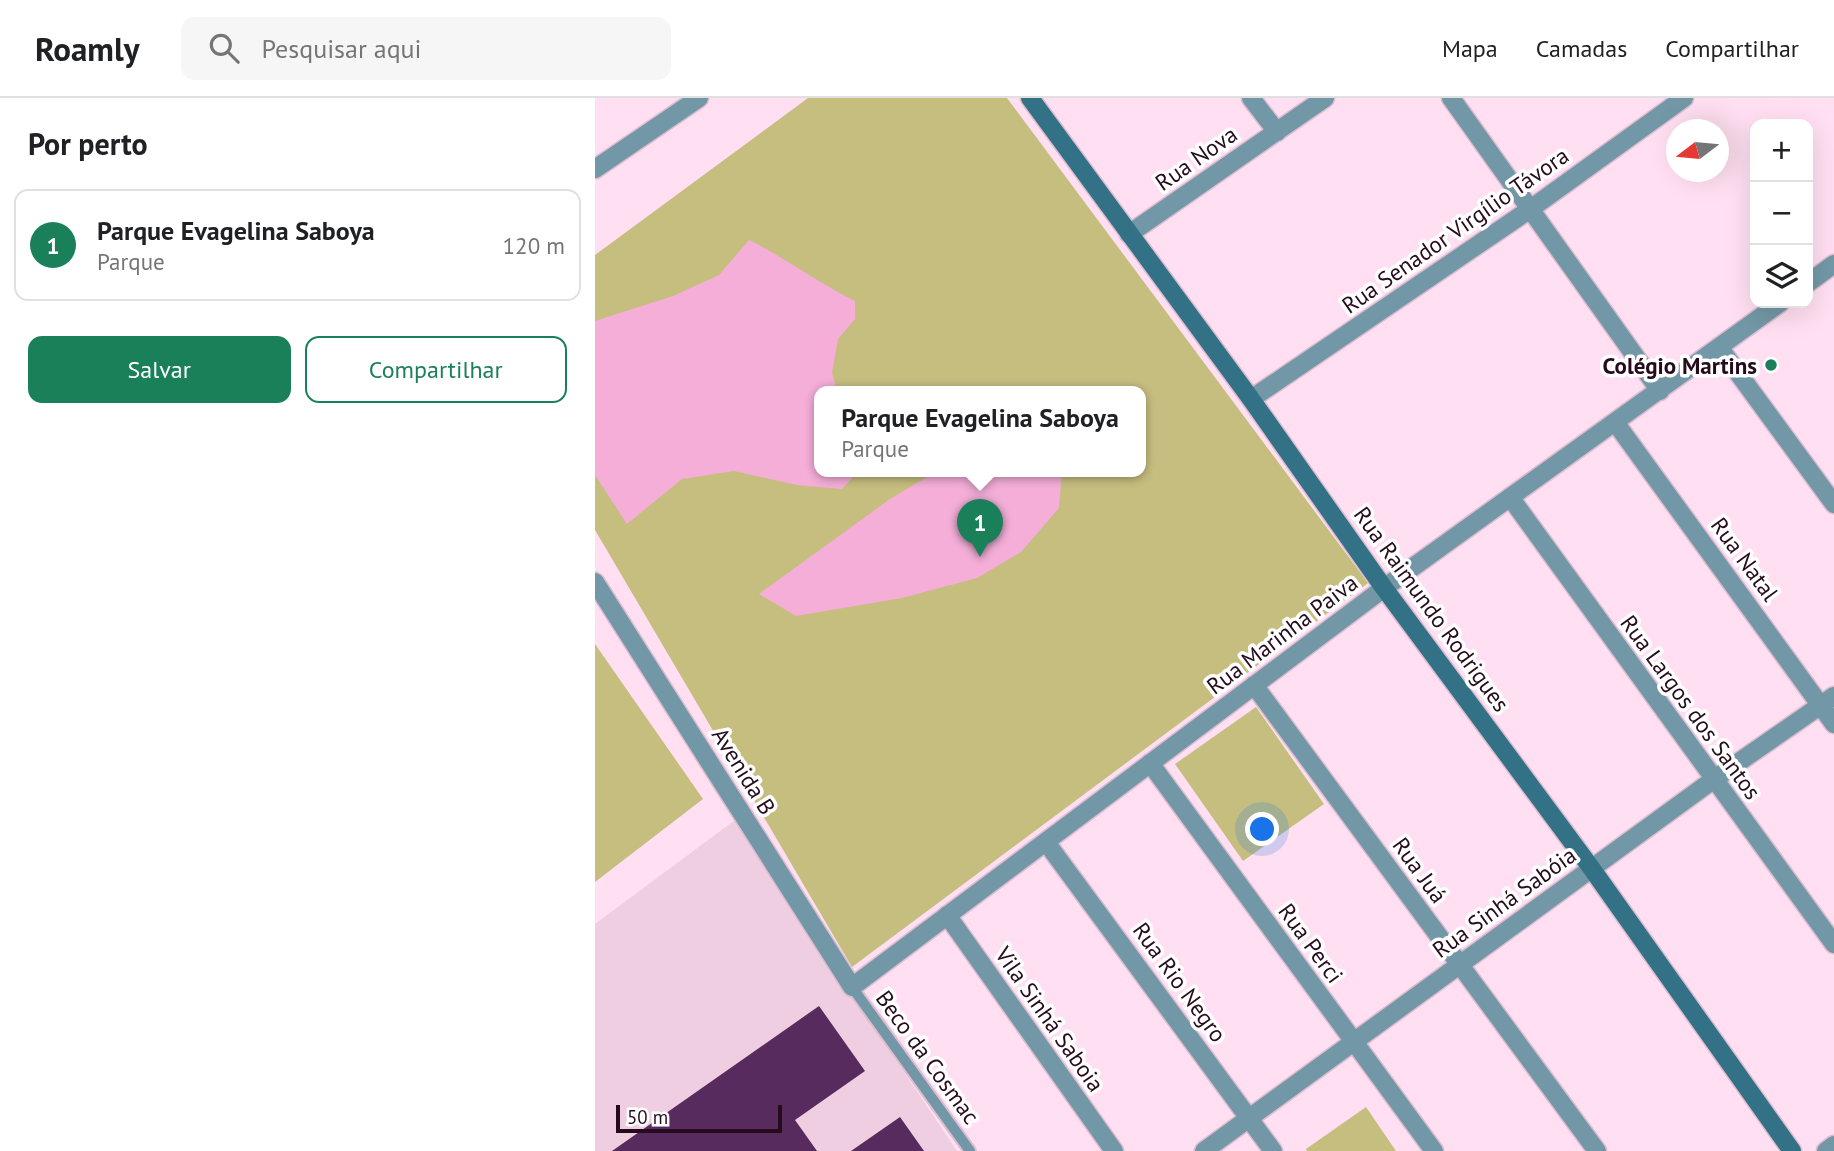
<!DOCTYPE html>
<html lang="pt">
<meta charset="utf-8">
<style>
:root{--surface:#fff;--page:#f6f6f6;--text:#202124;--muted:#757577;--line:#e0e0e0;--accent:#1a805a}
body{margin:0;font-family:"PT Sans",sans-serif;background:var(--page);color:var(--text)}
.controls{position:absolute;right:21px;top:21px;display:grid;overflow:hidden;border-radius:14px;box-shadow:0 7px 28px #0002}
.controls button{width:63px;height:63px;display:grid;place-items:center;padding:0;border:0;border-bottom:2px solid var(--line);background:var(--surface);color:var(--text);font:35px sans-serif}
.compass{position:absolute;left:1071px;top:21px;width:63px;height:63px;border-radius:50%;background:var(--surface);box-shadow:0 7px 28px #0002;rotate:254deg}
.scale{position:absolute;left:21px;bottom:18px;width:166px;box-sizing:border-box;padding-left:7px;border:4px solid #260b1d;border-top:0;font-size:19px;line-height:24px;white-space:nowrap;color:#260b1d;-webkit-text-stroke:5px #fff;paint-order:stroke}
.you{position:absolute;left:668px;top:732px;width:24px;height:24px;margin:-18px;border:5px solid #fff;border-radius:50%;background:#1a73e8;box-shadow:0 0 0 10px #1a73e833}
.badge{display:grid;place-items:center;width:46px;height:46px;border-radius:50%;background:var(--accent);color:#fff;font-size:23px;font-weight:700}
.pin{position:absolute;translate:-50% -58px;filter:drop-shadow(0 2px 4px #0008)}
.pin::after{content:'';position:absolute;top:37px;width:24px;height:21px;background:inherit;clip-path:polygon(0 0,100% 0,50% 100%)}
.popup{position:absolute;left:219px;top:288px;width:332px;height:91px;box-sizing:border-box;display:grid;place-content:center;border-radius:14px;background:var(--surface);filter:drop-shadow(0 2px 5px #0005);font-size:23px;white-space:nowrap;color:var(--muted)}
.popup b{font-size:26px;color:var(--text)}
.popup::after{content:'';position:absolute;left:50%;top:100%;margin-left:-14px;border:14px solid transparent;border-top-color:var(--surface)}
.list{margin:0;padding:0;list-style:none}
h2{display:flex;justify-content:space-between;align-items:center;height:91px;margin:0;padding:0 28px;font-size:30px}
h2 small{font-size:23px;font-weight:400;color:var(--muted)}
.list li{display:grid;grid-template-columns:46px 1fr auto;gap:21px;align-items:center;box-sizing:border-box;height:112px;margin:0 14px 14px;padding:0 14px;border:2px solid var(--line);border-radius:14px}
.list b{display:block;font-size:26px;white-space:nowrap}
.list p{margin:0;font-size:23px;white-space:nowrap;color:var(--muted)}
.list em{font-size:23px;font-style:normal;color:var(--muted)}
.actions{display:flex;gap:14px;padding:21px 28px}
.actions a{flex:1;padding:16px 0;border:2px solid var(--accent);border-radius:14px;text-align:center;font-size:24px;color:var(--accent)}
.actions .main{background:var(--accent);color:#fff}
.icon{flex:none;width:38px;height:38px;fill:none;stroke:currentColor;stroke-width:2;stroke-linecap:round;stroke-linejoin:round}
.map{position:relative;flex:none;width:1239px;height:1053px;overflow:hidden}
header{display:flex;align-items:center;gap:42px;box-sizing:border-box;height:98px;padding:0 35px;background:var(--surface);border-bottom:2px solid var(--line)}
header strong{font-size:33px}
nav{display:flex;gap:38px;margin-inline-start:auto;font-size:24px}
.search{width:490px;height:63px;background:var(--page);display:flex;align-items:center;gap:18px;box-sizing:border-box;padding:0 24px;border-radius:14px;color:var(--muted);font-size:26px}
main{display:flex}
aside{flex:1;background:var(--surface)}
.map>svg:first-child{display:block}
.built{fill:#f0cee2}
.green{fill:#c6be7f;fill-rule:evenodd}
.water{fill:#f4aed8}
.building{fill:#572b5d}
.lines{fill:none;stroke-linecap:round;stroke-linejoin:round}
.lane-casing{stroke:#dcbdcf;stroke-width:14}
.street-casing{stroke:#dcbdcf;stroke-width:21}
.secondary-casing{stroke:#dcbdcf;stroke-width:21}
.lane{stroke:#7298a7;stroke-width:10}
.street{stroke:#7298a7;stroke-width:18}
.secondary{stroke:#327186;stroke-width:18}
.poi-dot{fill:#1a805a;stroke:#fff;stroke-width:2.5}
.labels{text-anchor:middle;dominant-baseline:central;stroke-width:7;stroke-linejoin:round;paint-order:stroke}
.street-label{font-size:23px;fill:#260b1d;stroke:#fff}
.poi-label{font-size:23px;font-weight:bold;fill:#260b1d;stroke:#fff;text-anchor:end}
</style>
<header>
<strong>Roamly</strong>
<div class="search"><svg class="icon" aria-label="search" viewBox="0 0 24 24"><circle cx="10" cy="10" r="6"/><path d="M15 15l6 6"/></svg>Pesquisar aqui</div>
<nav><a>Mapa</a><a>Camadas</a><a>Compartilhar</a></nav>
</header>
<main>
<aside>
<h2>Por perto<small></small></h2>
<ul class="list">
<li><span class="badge">1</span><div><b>Parque Evagelina Saboya</b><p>Parque</p></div><em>120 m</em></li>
</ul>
<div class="actions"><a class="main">Salvar</a><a>Compartilhar</a></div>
</aside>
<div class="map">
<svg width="1239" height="1053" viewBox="0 0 1239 1053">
<rect width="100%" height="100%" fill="#ffdff1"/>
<path class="built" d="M140,722L362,1053H0V826Z"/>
<path class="green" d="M213,0H412L773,485L257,869L0,432V157ZM224,293H546V373H224Z
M0,546L108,701L0,784Z
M661,609L729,706L648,763L580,666Z
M771,1009L801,1053H712L711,1051Z"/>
<path class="water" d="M154,142C191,160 223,185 260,203V221L243,241L237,275L242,293H224V373H260V377L247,391L202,387L139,373L87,381L32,426L0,377V223L78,198L124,177Z
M342,373H467L464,410L426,454L382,480L307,500L201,518L164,496L295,401Z"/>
<path class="building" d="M224,908L270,973L200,1022L222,1053H17Z
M305,1019L329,1053H256Z"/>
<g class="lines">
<defs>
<path id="lane" d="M257,889L375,1053"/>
<path id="street" d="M656,0L682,34
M856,0L1065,293
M0,71L104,0
M534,136L730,0
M1213,185L1239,166
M1124,249L1239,406
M656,301L934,112L1089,0
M1020,324L1239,626
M915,399L1239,846
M0,484L257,889L789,490L1185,205
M659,587L1002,1053
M555,665L839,1053
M451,744L678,1053
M352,817L519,1053
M609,1053L1118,682L1239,598
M1231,1053L1239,1047"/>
<path id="secondary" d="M435,0L656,301L789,490L997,771L1197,1053"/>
</defs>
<use href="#lane" class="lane-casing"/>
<use href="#street" class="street-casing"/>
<use href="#secondary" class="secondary-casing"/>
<use href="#lane" class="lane"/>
<use href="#street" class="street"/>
<use href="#secondary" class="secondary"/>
</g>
<circle class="poi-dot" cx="1176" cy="267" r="7"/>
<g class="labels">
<g class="street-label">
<text transform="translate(601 60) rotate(-35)">Rua Nova</text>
<text transform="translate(860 132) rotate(-35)">Rua Senador Virgílio Távora</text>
<text transform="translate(1150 461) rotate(54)">Rua Natal</text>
<text transform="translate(837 511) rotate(54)">Rua Raimundo Rodrigues</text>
<text transform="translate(687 536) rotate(-37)">Rua Marinha Paiva</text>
<text transform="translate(1096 609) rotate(54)">Rua Largos dos Santos</text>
<text transform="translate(149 673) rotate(58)">Avenida B</text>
<text transform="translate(825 772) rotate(54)">Rua Juá</text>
<text transform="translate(909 804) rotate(-36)">Rua Sinhá Sabóia</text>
<text transform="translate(716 845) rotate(54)">Rua Perci</text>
<text transform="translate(585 884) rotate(54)">Rua Rio Negro</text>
<text transform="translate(455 921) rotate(55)">Vila Sinhá Saboia</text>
<text transform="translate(333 959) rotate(54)">Beco da Cosmac</text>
</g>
<g class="poi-label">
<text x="1162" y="267">Colégio Martins</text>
</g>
</g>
</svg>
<div class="controls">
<button>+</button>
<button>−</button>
<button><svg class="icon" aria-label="layers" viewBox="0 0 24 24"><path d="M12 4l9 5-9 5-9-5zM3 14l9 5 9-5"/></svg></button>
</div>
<svg class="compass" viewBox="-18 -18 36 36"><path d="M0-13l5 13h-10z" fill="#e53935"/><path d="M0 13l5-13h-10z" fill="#757577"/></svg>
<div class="scale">50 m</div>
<div class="you"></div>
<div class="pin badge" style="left:385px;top:459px">1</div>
<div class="popup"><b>Parque Evagelina Saboya</b>Parque</div>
</div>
</main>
